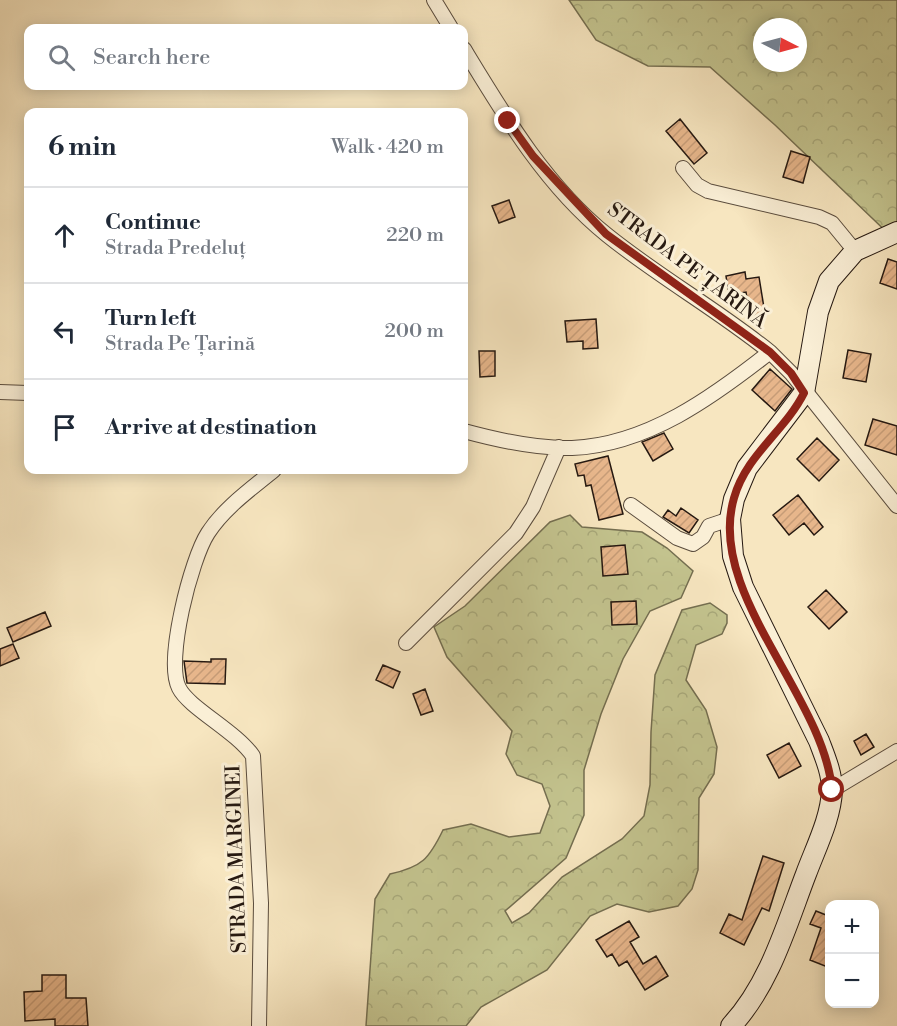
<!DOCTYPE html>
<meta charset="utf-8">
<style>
:root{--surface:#fff;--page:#f2f2f3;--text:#1f2937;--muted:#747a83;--line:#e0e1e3}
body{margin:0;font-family:"Libre Bodoni",serif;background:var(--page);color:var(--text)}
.controls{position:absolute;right:18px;bottom:18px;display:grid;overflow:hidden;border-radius:12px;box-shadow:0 3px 15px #0003}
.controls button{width:54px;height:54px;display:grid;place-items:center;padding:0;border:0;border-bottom:2px solid var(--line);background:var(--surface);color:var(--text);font:30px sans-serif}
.compass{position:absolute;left:753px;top:18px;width:54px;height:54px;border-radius:50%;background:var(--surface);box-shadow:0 3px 15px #0003;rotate:96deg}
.stop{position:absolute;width:18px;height:18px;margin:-14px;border:4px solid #8f2418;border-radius:50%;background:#fff}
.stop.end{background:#8f2418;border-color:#fff;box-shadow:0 2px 6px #0008}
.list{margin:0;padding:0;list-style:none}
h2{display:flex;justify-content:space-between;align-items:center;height:78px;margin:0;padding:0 24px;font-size:26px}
h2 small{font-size:20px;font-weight:400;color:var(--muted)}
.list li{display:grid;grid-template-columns:39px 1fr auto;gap:18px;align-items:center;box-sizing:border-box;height:96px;padding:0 24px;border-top:2px solid var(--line)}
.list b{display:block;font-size:22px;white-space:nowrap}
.list p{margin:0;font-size:20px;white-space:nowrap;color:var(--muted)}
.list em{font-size:20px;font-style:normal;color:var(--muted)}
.icon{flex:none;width:33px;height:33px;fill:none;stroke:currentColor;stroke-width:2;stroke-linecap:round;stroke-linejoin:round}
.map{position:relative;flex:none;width:897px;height:1026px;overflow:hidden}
.search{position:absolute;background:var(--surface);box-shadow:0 3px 15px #0003;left:24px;top:24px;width:444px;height:66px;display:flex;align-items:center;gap:15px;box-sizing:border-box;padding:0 21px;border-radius:12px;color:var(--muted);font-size:22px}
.panel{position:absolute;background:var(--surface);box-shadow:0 3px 15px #0003;left:24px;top:108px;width:444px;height:366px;border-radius:12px}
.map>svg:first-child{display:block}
.forest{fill:url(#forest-crowns);stroke:#746e50;stroke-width:1.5;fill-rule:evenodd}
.building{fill:url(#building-hatch);stroke:#261911;stroke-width:1.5}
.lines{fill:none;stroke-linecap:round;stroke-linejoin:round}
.street-casing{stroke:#5a4c3d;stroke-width:16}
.secondary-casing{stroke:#261911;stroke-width:22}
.street{stroke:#faefd6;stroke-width:14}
.secondary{stroke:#faefd6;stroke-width:20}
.route{stroke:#8f2418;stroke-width:8}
.labels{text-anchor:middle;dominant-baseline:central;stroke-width:6;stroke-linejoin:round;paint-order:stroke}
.street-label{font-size:20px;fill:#261911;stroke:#faefd6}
</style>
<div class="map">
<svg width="897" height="1026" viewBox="0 0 897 1026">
<defs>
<pattern id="forest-crowns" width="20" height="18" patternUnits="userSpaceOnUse" patternTransform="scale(1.5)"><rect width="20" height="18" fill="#c3c38e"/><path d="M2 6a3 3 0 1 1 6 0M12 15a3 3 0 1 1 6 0" fill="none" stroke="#a7a779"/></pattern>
<pattern id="building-hatch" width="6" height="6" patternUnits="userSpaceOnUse" patternTransform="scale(1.5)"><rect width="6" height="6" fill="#e7b68b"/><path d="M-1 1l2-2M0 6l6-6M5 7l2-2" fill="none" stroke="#c69c77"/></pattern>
</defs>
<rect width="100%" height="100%" fill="#f7e6c0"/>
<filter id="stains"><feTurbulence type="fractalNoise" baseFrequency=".00333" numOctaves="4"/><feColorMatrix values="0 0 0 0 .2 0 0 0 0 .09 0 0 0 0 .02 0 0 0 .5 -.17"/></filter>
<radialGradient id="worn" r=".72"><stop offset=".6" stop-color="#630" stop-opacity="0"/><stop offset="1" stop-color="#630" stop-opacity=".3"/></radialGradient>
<path class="forest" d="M569,0H897V242L775,125L710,67L648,66L596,40ZM762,27H798V63H762Z
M570,515L582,527L642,532L667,548L693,571L681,598L650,611L623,659L601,714L584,770V815L566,858L505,911L512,923L529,913L562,877L622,839L644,816L650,785L651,732L655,675L682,610L710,603L727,615V623L722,634L696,645L686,680L706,710L717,747L714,774L699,798L698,870L692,889L678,906L649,912L617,904L590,916L547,970L481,1007L466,1026H366L375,899L390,874C422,867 429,859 443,830L471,824L509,837L540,833L550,806L542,784L517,775L506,754L512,731L447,657L434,627L465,606L550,522Z"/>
<path class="building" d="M680,119L707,153L694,164L666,131Z
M791,151L810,157L803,183L783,177Z
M509,200L515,217L499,223L492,206Z
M888,259L897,262V289L880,283Z
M745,272L746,279L759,277L765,314L750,316L746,292L729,295L726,276Z
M596,319L598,348L583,349V341L567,342L565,321Z
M848,350L871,354L866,382L843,378Z
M479,351H495V376L480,377Z
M770,369L792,389L775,411L752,390Z
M873,419L897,426V455L865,445Z
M664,433L673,449L653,461L642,442Z
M817,438L839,460L819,481L797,459Z
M608,456L623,514L599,520L591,485L586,486L584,475L578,476L575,464Z
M798,495L823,527L814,535L804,523L789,535L773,515Z
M681,508L698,520L689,533L663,517L668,510L676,516Z
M625,545L628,574L603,576L601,547Z
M826,590L847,612L829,629L808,607Z
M636,601L637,624L612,625L611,602Z
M45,612L51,626L13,642L7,628Z
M13,644L19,658L0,666V649Z
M211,659H226L225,684L187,683L184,661L211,662Z
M383,665L400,672L393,688L376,680Z
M425,689L433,711L421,715L413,694Z
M866,734L874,747L861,755L854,741Z
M789,743L801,766L779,778L767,755Z
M763,856L784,863L769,911L762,908L744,945L720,933L729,914L742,920Z
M828,910H830V968L810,960L821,928L810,924L816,911L826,915Z
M629,921L639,937L630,942L643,964L656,956L668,976L645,990L627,961L619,966L612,954L607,957L596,940Z
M42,975H66V998H86L88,1026H55V1019L25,1021L24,992L42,991Z"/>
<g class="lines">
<defs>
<path id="street" d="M434,0L451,28
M464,49C504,115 546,186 607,235C659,277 718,310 770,352L791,373L897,506
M683,168L697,185L708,191L819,217L832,223L855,251
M0,392L28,393
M464,431C497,440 537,449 572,448C647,445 713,397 770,352
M631,505L677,538L693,544L703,537L709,526L730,519
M406,643L516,533L533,507L559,447
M832,790L897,751
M259,1026L261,903L253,756C236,731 189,708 179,688C165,661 191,559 208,533C224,508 251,489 274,470"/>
<path id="secondary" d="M731,1026C770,984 786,926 806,874C816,847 831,818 832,790C832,773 825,757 819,741L743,587L733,556L730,519L734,499L747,468L804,393L818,312L829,281L855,251L897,232"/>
</defs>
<use href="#street" class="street-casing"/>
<use href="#secondary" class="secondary-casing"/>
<use href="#street" class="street"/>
<use href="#secondary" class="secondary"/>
</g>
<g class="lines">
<path class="route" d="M508,121L533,156L606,234L770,352L791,373L804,393C785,431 746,455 734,498C706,593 824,696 832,790"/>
</g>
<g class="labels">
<g class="street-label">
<text transform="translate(687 266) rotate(37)">STRADA PE ȚARINĂ</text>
<text transform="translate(237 859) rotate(-92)">STRADA MARGINEI</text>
</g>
</g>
<rect width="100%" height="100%" filter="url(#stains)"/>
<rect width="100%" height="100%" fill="url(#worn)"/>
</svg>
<div class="controls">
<button>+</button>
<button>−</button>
</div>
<svg class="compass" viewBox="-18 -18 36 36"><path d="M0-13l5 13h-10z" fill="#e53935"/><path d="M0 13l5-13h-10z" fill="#747a83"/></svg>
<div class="stop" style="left:832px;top:790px"></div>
<div class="stop end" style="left:508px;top:121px"></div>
<div class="search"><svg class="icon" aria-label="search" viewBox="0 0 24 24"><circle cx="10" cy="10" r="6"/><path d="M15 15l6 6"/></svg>Search here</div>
<section class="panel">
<h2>6 min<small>Walk · 420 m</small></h2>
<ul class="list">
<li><svg class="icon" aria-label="ahead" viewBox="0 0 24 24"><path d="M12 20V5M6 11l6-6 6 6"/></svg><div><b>Continue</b><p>Strada Predeluț</p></div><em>220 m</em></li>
<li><svg class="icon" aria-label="left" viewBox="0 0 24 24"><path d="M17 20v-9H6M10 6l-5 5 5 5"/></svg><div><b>Turn left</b><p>Strada Pe Țarină</p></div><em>200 m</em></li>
<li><svg class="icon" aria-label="arrive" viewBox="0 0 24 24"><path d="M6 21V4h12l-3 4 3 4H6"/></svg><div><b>Arrive at destination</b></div></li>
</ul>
</section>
</div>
